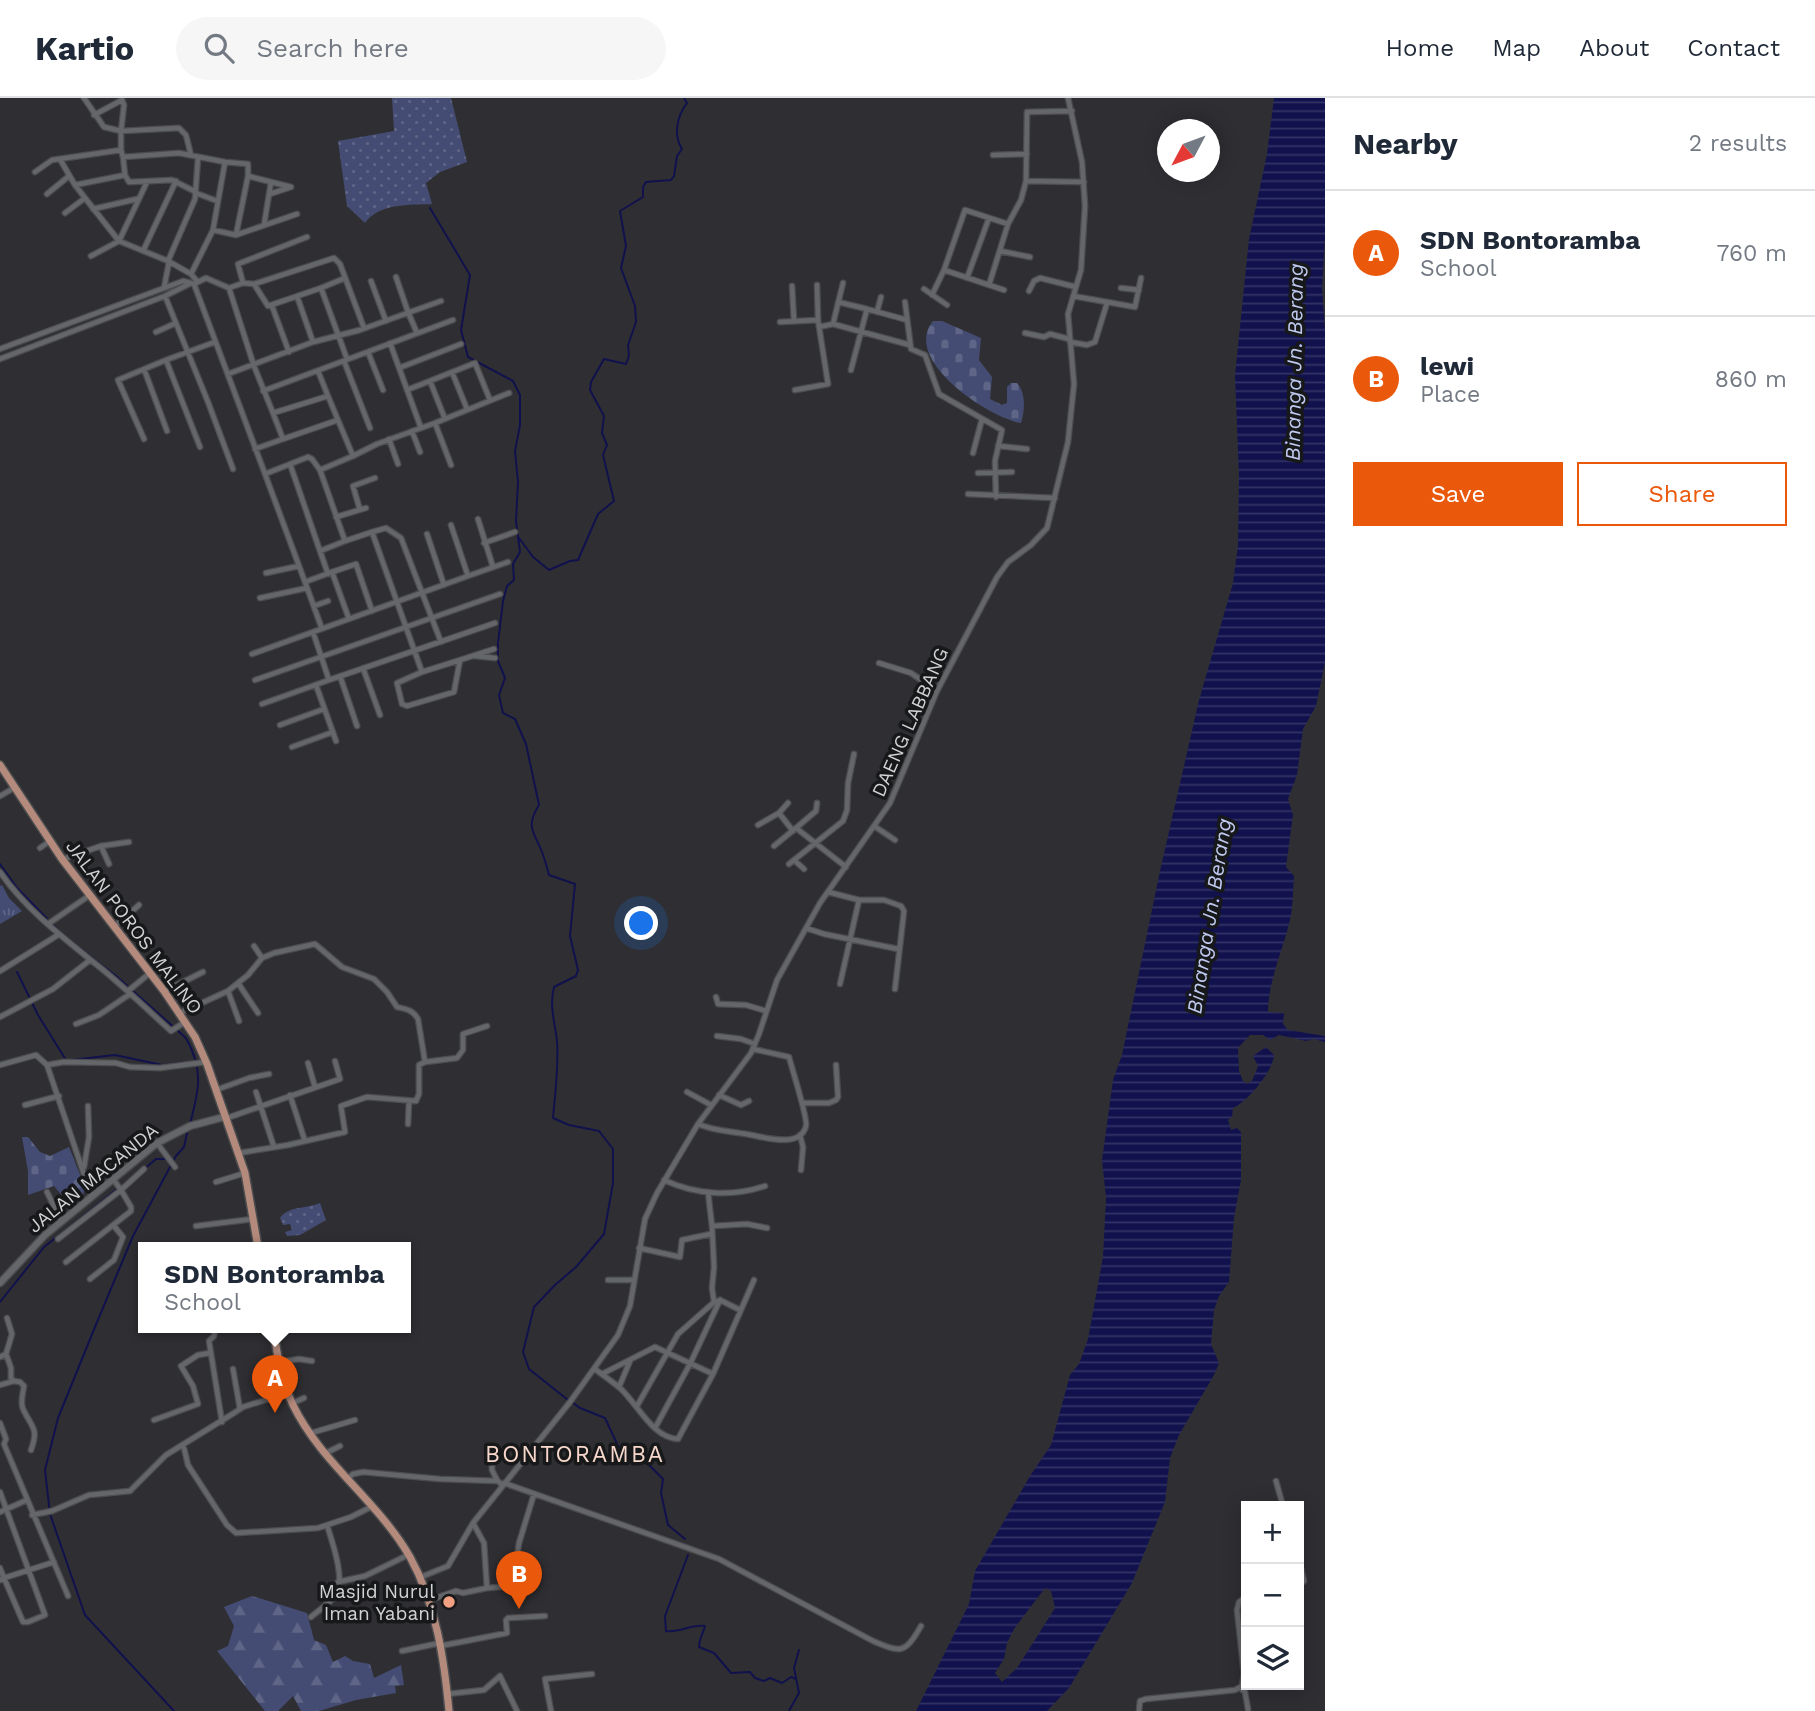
<!DOCTYPE html>
<meta charset="utf-8">
<style>
:root{--surface:#fff;--page:#f6f6f7;--text:#1f2937;--muted:#747a83;--line:#e0e1e3;--accent:#ea580c}
body{margin:0;font-family:"Work Sans",sans-serif;background:var(--page);color:var(--text)}
.controls{position:absolute;right:21px;bottom:21px;display:grid;overflow:hidden;border-radius:0px;box-shadow:0 4px 18px #0003}
.controls button{width:63px;height:63px;display:grid;place-items:center;padding:0;border:0;border-bottom:2px solid var(--line);background:var(--surface);color:var(--text);font:35px sans-serif}
.compass{position:absolute;left:1157px;top:21px;width:63px;height:63px;border-radius:50%;background:var(--surface);box-shadow:0 4px 18px #0003;rotate:229deg}
.you{position:absolute;left:642px;top:826px;width:24px;height:24px;margin:-18px;border:5px solid #fff;border-radius:50%;background:#1a73e8;box-shadow:0 0 0 10px #1a73e833}
.badge{display:grid;place-items:center;width:46px;height:46px;border-radius:50%;background:var(--accent);color:#fff;font-size:23px;font-weight:700}
.pin{position:absolute;translate:-50% -58px;filter:drop-shadow(0 2px 4px #0008)}
.pin::after{content:'';position:absolute;top:37px;width:24px;height:21px;background:inherit;clip-path:polygon(0 0,100% 0,50% 100%)}
.popup{position:absolute;left:138px;top:1144px;width:273px;height:91px;box-sizing:border-box;display:grid;place-content:center;border-radius:0px;background:var(--surface);filter:drop-shadow(0 2px 5px #0005);font-size:23px;white-space:nowrap;color:var(--muted)}
.popup b{font-size:26px;color:var(--text)}
.popup::after{content:'';position:absolute;left:50%;top:100%;margin-left:-14px;border:14px solid transparent;border-top-color:var(--surface)}
.list{margin:0;padding:0;list-style:none}
h2{display:flex;justify-content:space-between;align-items:center;height:91px;margin:0;padding:0 28px;font-size:30px}
h2 small{font-size:23px;font-weight:400;color:var(--muted)}
.list li{display:grid;grid-template-columns:46px 1fr auto;gap:21px;align-items:center;box-sizing:border-box;height:126px;padding:0 28px;border-top:2px solid var(--line)}
.list b{display:block;font-size:26px;white-space:nowrap}
.list p{margin:0;font-size:23px;white-space:nowrap;color:var(--muted)}
.list em{font-size:23px;font-style:normal;color:var(--muted)}
.actions{display:flex;gap:14px;padding:21px 28px}
.actions a{flex:1;padding:16px 0;border:2px solid var(--accent);border-radius:0px;text-align:center;font-size:24px;color:var(--accent)}
.actions .main{background:var(--accent);color:#fff}
.icon{flex:none;width:38px;height:38px;fill:none;stroke:currentColor;stroke-width:2;stroke-linecap:round;stroke-linejoin:round}
.map{position:relative;flex:none;width:1325px;height:1613px;overflow:hidden}
header{display:flex;align-items:center;gap:42px;box-sizing:border-box;height:98px;padding:0 35px;background:var(--surface);border-bottom:2px solid var(--line)}
header strong{font-size:33px}
nav{display:flex;gap:38px;margin-inline-start:auto;font-size:24px}
.search{width:490px;height:63px;background:var(--page);display:flex;align-items:center;gap:18px;box-sizing:border-box;padding:0 24px;border-radius:38px;color:var(--muted);font-size:26px}
main{display:flex}
aside{flex:1;background:var(--surface)}
.map>svg:first-child{display:block}
.grass{fill:url(#grass-tufts)}
.forest{fill:url(#forest-firs)}
.cemetery{fill:url(#cemetery-stones)}
.park{fill:url(#park-dots)}
.water{fill:url(#water-rules);fill-rule:evenodd}
.lines{fill:none;stroke-linecap:round;stroke-linejoin:round}
.stream{stroke:#11114d;stroke-width:2}
.street-casing{stroke:#4b4c4e;stroke-width:7}
.secondary-casing{stroke:#4b4c4e;stroke-width:9}
.primary-casing{stroke:#4b4c4e;stroke-width:10}
.street{stroke:#65666a;stroke-width:4.5}
.secondary{stroke:#65666a;stroke-width:6}
.primary{stroke:#b48a7c;stroke-width:7}
.poi-dot{fill:#f3a082;stroke:#171819;stroke-width:2.5}
.labels{text-anchor:middle;dominant-baseline:central;stroke-width:7;stroke-linejoin:round;paint-order:stroke}
.street-label{font-size:19px;fill:#d1d2d4;stroke:#171819}
.poi-label{font-size:19px;fill:#d1d2d4;stroke:#171819;text-anchor:end}
.water-label{font-size:21px;font-style:italic;fill:#c0caf0;stroke:#171819}
.quarter-label{font-size:23px;letter-spacing:2px;fill:#f8d8cc;stroke:#171819}
</style>
<header>
<strong>Kartio</strong>
<div class="search"><svg class="icon" aria-label="search" viewBox="0 0 24 24"><circle cx="10" cy="10" r="6"/><path d="M15 15l6 6"/></svg>Search here</div>
<nav><a>Home</a><a>Map</a><a>About</a><a>Contact</a></nav>
</header>
<main>
<div class="map">
<svg width="1325" height="1613" viewBox="0 0 1325 1613">
<defs>
<pattern id="grass-tufts" width="24" height="20" patternUnits="userSpaceOnUse" patternTransform="scale(1.75)"><rect width="24" height="20" fill="#444c73"/><path d="M3 7l-1-3M5 7V3M7 7l1-3M15 17l-1-3M17 17v-4M19 17l1-3" fill="none" stroke="#5e6586"/></pattern>
<pattern id="forest-firs" width="22" height="20" patternUnits="userSpaceOnUse" patternTransform="scale(1.75)"><rect width="22" height="20" fill="#444c73"/><path d="M5 1l3.5 6h-7zM16 11l3.5 6h-7z" fill="#5e6586"/></pattern>
<pattern id="cemetery-stones" width="16" height="16" patternUnits="userSpaceOnUse" patternTransform="scale(1.75)"><rect width="16" height="16" fill="#444c73"/><path d="M2 7V4a2 2 0 0 1 4 0v3zM10 15v-3a2 2 0 0 1 4 0v3z" fill="#5e6586"/></pattern>
<pattern id="park-dots" width="8" height="8" patternUnits="userSpaceOnUse" patternTransform="scale(1.75)"><rect width="8" height="8" fill="#444c73"/><path d="M2 2h.1M6 6h.1" fill="none" stroke="#5e6586" stroke-width="1.8" stroke-linecap="round"/></pattern>
<pattern id="water-rules" width="6" height="5" patternUnits="userSpaceOnUse" patternTransform="scale(1.75)"><rect width="6" height="5" fill="#11114d"/><path d="M0 2.5h6" fill="none" stroke="#336"/></pattern>
</defs>
<rect width="100%" height="100%" fill="#2f2f33"/>
<path class="grass" d="M2,787L9,800L22,813L0,826V788Z"/>
<path class="forest" d="M252,1498L307,1515L314,1542L326,1547L333,1564L345,1558L353,1563L370,1566L374,1580L401,1567L404,1587L395,1588L396,1595L356,1602L319,1613H301L293,1598L278,1613H265L217,1553L228,1548L234,1528L224,1509Z"/>
<path class="cemetery" d="M933,223H942L981,240L979,262L992,279L990,301L1002,307L1007,305V289L1011,285H1017C1026,295 1025,312 1021,325C989,320 901,262 933,223Z
M22,1039H28L40,1054L50,1058L69,1049L85,1089L83,1098L64,1100L54,1088L28,1097V1073Z"/>
<path class="park" d="M392,0H451L467,64L440,74L426,85L432,106C409,107 379,105 365,125L347,108L338,43L394,33Z
M320,1105L326,1122L300,1137L287,1138L285,1134L292,1132L290,1126L283,1127L280,1120C288,1108 306,1111 320,1105Z"/>
<path class="water" d="M1274,0H1325V140L1322,190L1325,232V564L1316,608L1303,631L1297,677L1288,701L1293,717L1286,769L1294,778C1293,793 1293,808 1290,822C1283,852 1268,884 1268,914L1284,915L1283,926L1288,932L1325,938V944L1314,941L1306,943L1279,937L1270,942L1263,937H1250L1238,950L1239,973L1243,983L1247,986L1252,983L1258,968L1253,958L1266,949L1274,957C1273,973 1248,1003 1233,1010L1232,1019L1228,1022L1231,1032L1237,1030L1241,1034V1082L1234,1120L1229,1184L1219,1198L1214,1212L1211,1246L1219,1265L1214,1277L1179,1337L1170,1360L1165,1404L1132,1485L1069,1590L1047,1613H916L969,1506L975,1473L1030,1378L1051,1347L1070,1277L1079,1266L1088,1241L1103,1159L1106,1100L1102,1062L1113,982L1122,957L1160,773L1199,602L1233,485L1238,447L1239,379L1235,277L1249,141L1267,56ZM1045,1490L1051,1493L1055,1510L1017,1570L1002,1584L995,1575L1004,1561L1007,1545L1014,1531Z"/>
<g class="lines">
<path class="stream" d="M430,110L470,177L461,232L468,259L513,283L520,297V327L515,353L518,384L516,423L520,454L513,466L514,482L507,488L503,503L498,545V563L505,580L499,597L503,615L515,621L526,646L539,707C525,729 534,734 542,754C545,762 547,769 549,777L575,786L570,838L578,872L576,878L554,889C549,909 555,924 557,943C559,969 555,995 553,1020L569,1027L599,1033L613,1051V1085L604,1136L576,1169L555,1187L534,1209L523,1254L529,1271L568,1302
M519,440L533,459L549,472L570,463L578,462L598,416L614,403L603,357L607,347L602,335L604,318L590,292L591,284L604,261L626,266L629,258L628,247L636,224L635,208L621,170L626,148L620,113L643,99V89L646,84L671,82L674,78L677,58L682,51C673,37 677,18 687,5L684,0
M0,766L17,790L62,836L116,878L186,940C204,972 199,992 190,1026
M17,874L38,917L66,962
M71,962L115,957L162,967L187,964
M144,1071L156,1061H166
M0,1204L44,1149L117,1091
M573,1305L580,1310L605,1320L618,1348L649,1367L663,1381L661,1395L668,1427L685,1441
M688,1457L665,1518L666,1533C681,1535 690,1526 705,1528C703,1536 699,1541 699,1549L714,1555L731,1575L750,1574L755,1580L764,1583L770,1580L782,1585L791,1579L796,1581
M174,1613L85,1517L50,1416L45,1372L58,1320L95,1229L133,1138L176,1058L184,1049L188,1031
M789,1613L799,1595L794,1570L799,1552"/>
<defs>
<path id="street" d="M84,0L104,29L121,33V52
M94,17L122,2L124,7L121,33L179,30L186,37L191,57
M993,57L1027,56
M123,59L125,77L129,84L172,82L194,93
M61,63L75,87L125,77
M225,64L248,66V78
M35,74L52,62L121,52L123,59L179,55L225,64L213,132
M1026,83L1084,84
M196,95L217,103
M47,96L69,78
M270,96L291,89L271,84
M85,100L119,143L168,163
M93,111L137,101
M65,115L85,100L75,87
M236,137L248,78L271,84L264,127
M143,153L176,83
M1000,153L1030,159
M91,158L119,143L147,84
M944,172L965,112L1008,126
M191,176L168,163L195,101L198,60
M396,179L408,214L417,235
M967,180L989,120
M197,183L191,176L213,132L236,137L297,116
M371,183L386,223
M243,185L238,166L307,139
M194,186L206,180L229,190L243,185L254,186L334,160L340,166L364,230
M254,186L268,208L321,190L347,261
M989,187L1004,192
M792,188L794,223
M164,190L169,164
M229,190L254,268L273,315L328,298L353,358L320,372L345,443L372,434L422,574
M321,190L345,180
M1121,190L1139,192
M924,191L947,207
M1029,193L1034,183L1040,180L1076,189
M932,197L944,172L989,187L1008,126L1021,102L1026,83L1027,14L1072,13
M165,198L208,304L233,371
M297,198L313,244
M1073,198L1135,209L1141,180
M838,204L867,211
M905,204L911,251L925,257L939,296L1002,332L995,363L996,399
M272,208L289,254
M877,214L881,199
M780,224L818,222
M833,226L843,185
M819,229L833,226L910,247
M156,234L176,225
M1025,235L1044,239L1050,236L1069,241
M1070,244L1087,247L1095,244L1107,205
M390,245L421,330
M0,251L183,183L194,186L265,376L308,359L312,361L320,372
M368,254L383,292
M0,261L165,198L189,186
M344,263L370,330
M399,270L461,246
M144,271L167,333
M851,272L867,211L907,222
M318,273L328,298
M452,274L467,311
M228,276L313,244L360,232L441,203
M430,283L445,321
M407,292L475,265L490,302
M795,292L828,286L818,222L817,187
M263,293L453,222
M273,315L283,341L338,322
M435,325L509,295
M412,333L420,354
M144,341L118,282L166,262
M389,341L398,366
M998,348L1027,351
M200,349L166,262L215,244
M255,351L283,341
M973,355L982,321
M353,358L377,346L435,325L451,367
M290,366L320,453L345,443
M978,375L1012,374
M265,376L305,484
M968,396L1055,400
M360,412L353,388L375,380
M336,419L366,410
M478,421L493,469
M372,434L386,430L401,440L441,544
M427,436L444,487
M484,445L515,434
M320,453L328,476
M266,475L299,468
M468,478L508,464
M260,500L307,490
M314,508L328,503
M349,521L332,474L356,466L372,513
M322,531L305,484L332,474
M313,534L329,582L495,525
M252,556L468,478L451,427
M475,558L495,560
M460,562L422,574L397,585L402,606L407,608L454,594L460,562L494,551
M879,565L911,575L937,593
M363,570L380,617
M340,578L357,628
M255,582L500,496
M316,587L336,643
M262,606L329,582
M280,627L324,611
M292,649L333,634
M0,698L14,690
M779,715L793,733
M758,727L779,715L788,705
M874,728L895,742
M796,730L816,713L817,705
M101,748L109,766
M774,748L796,730L846,769
M40,750L50,743
M63,761L101,748L129,744
M794,762L804,771
M789,766L843,723L847,712L848,685L854,656
M0,774C27,813 65,841 102,871C126,891 148,912 171,933L185,924
M828,794L859,802
M48,826L90,797
M114,829L139,807
M806,830L824,836L898,851
M254,848L262,860
M0,873L58,837
M238,885L258,915
M840,886L859,802H884L901,808L904,813L895,891
M128,893L150,875
M165,893L203,874
M228,893L239,923
M716,899L718,906L746,907L766,913
M180,915L228,893L248,877L262,860L274,855L315,846L342,869L374,881L387,894L397,909C406,911 413,912 418,921L425,964
M0,919L53,891L90,862
M76,926L99,917L130,896
M717,938L741,941L755,946
M308,965L315,989
M0,967L36,957L47,967L91,1097
M47,967L64,964L116,965L130,969L160,970L206,964
M216,992L249,980L269,976
M256,994L273,1046
M687,994L711,1007
M290,997L304,1040
M719,997L741,1007L749,1003
M803,1005H829L836,1002L838,999L836,967
M25,1007L59,998
M227,1020L340,981L335,963
M408,1026L409,1004
M698,1026C714,1033 729,1033 746,1036C761,1038 800,1052 806,1028C808,1020 792,971 789,959L753,951
M800,1037L803,1049L801,1072
M157,1045L175,1069
M239,1055L288,1047L345,1034L341,1008L367,999L416,1003L419,996V967L425,964L457,960L463,952V936L487,928
M84,1069L89,1039L88,1008
M664,1082C696,1097 732,1099 765,1088
M216,1084L245,1075
M47,1094L61,1123
M708,1094L712,1128
M196,1128L253,1121
M58,1141L121,1092L113,1081
M639,1150L680,1159L682,1142L711,1136
M66,1164L131,1113V1109L121,1092L144,1071
M90,1181L114,1162L123,1139L114,1128
M608,1182H634
M714,1204L712,1190L714,1169L712,1128L747,1126L767,1130
M216,1229L214,1238L209,1243L222,1324
M0,1259L6,1256L12,1236L7,1220
M280,1264L299,1261L312,1263
M233,1271L240,1311
M595,1271C604,1278 613,1284 621,1291C638,1307 653,1340 678,1341L713,1276L754,1182
M602,1276L655,1249L713,1276
M14,1283L20,1284L24,1288C23,1295 20,1304 23,1311C32,1330 39,1330 31,1352
M0,1287L14,1283L11,1280V1270L6,1256
M619,1289L630,1263
M293,1305L304,1300
M637,1308L678,1236L713,1205L720,1202
M154,1322L198,1306L193,1288L181,1268L198,1257L210,1255
M0,1325L6,1341L4,1346L68,1498
M655,1330L690,1266L720,1202L740,1212
M311,1335L355,1322
M184,1350L188,1367L227,1427L236,1435L318,1430L351,1419L371,1409
M326,1355L340,1348
M492,1360V1372L497,1382
M348,1380L353,1376L363,1374L440,1381L498,1383L502,1387
M1276,1383L1283,1408
M504,1385L719,1461L873,1543C901,1555 905,1556 921,1528
M0,1394L45,1517L28,1524H23L4,1480L0,1482
M0,1414L27,1402
M32,1417L52,1413L89,1397L130,1393L166,1357L234,1315L243,1309L288,1295
M1299,1463L1304,1483L1299,1487
M0,1470L4,1480L54,1464
M421,1479L448,1468L473,1425L570,1304L618,1237L630,1208L645,1121L657,1095L698,1026L751,955L759,936L777,882L820,805L890,705L937,593L997,479L1008,464L1031,447L1047,430L1068,344L1074,286L1068,216L1081,172L1085,108L1082,64L1068,0
M338,1484L365,1478L408,1457
M487,1490L513,1488L519,1445L534,1396
M430,1502L456,1493L463,1495L487,1490L484,1445L473,1425
M311,1519C319,1512 329,1506 336,1497C346,1483 332,1443 327,1427
M440,1548L507,1535L506,1522L508,1520L545,1518
M402,1553L440,1545
M1240,1590L1245,1594L1248,1611
M447,1596L484,1592L500,1578L517,1613
M551,1613L545,1581L592,1576
M1139,1613L1140,1603L1146,1601L1235,1592L1242,1588L1244,1576L1237,1512L1239,1504L1246,1499"/>
<path id="secondary" d="M0,1185L45,1137L157,1045L190,1028L224,1019"/>
<path id="primary" d="M0,667L62,761L164,893L195,939L207,966L245,1075L258,1149
M273,1229C277,1255 281,1283 293,1307C321,1365 378,1403 410,1459C436,1506 444,1560 449,1613"/>
</defs>
<use href="#street" class="street-casing"/>
<use href="#secondary" class="secondary-casing"/>
<use href="#primary" class="primary-casing"/>
<use href="#street" class="street"/>
<use href="#secondary" class="secondary"/>
<use href="#primary" class="primary"/>
</g>
<circle class="poi-dot" cx="449" cy="1504" r="7"/>
<g class="labels">
<g class="street-label">
<text transform="translate(910 624) rotate(-66)">DAENG LABBANG</text>
<text transform="translate(134 829) rotate(53)">JALAN POROS MALINO</text>
<text transform="translate(93 1080) rotate(-39)">JALAN MACANDA</text>
</g>
<g class="poi-label">
<text x="435" y="1493">Masjid Nurul<tspan x="435" dy="22">Iman Yabani</tspan></text>
</g>
<g class="water-label">
<text transform="translate(1294 264) rotate(-89)">Binanga Jn. Berang</text>
<text transform="translate(1209 818) rotate(-81)">Binanga Jn. Berang</text>
</g>
<g class="quarter-label">
<text x="575" y="1356">BONTORAMBA</text>
</g>
</g>
</svg>
<div class="controls">
<button>+</button>
<button>−</button>
<button><svg class="icon" aria-label="layers" viewBox="0 0 24 24"><path d="M12 4l9 5-9 5-9-5zM3 14l9 5 9-5"/></svg></button>
</div>
<svg class="compass" viewBox="-18 -18 36 36"><path d="M0-13l5 13h-10z" fill="#e53935"/><path d="M0 13l5-13h-10z" fill="#747a83"/></svg>
<div class="you"></div>
<div class="pin badge" style="left:275px;top:1315px">A</div>
<div class="popup"><b>SDN Bontoramba</b>School</div>
<div class="pin badge" style="left:519px;top:1511px">B</div>
</div>
<aside>
<h2>Nearby<small>2 results</small></h2>
<ul class="list">
<li><span class="badge">A</span><div><b>SDN Bontoramba</b><p>School</p></div><em>760 m</em></li>
<li><span class="badge">B</span><div><b>lewi</b><p>Place</p></div><em>860 m</em></li>
</ul>
<div class="actions"><a class="main">Save</a><a>Share</a></div>
</aside>
</main>
